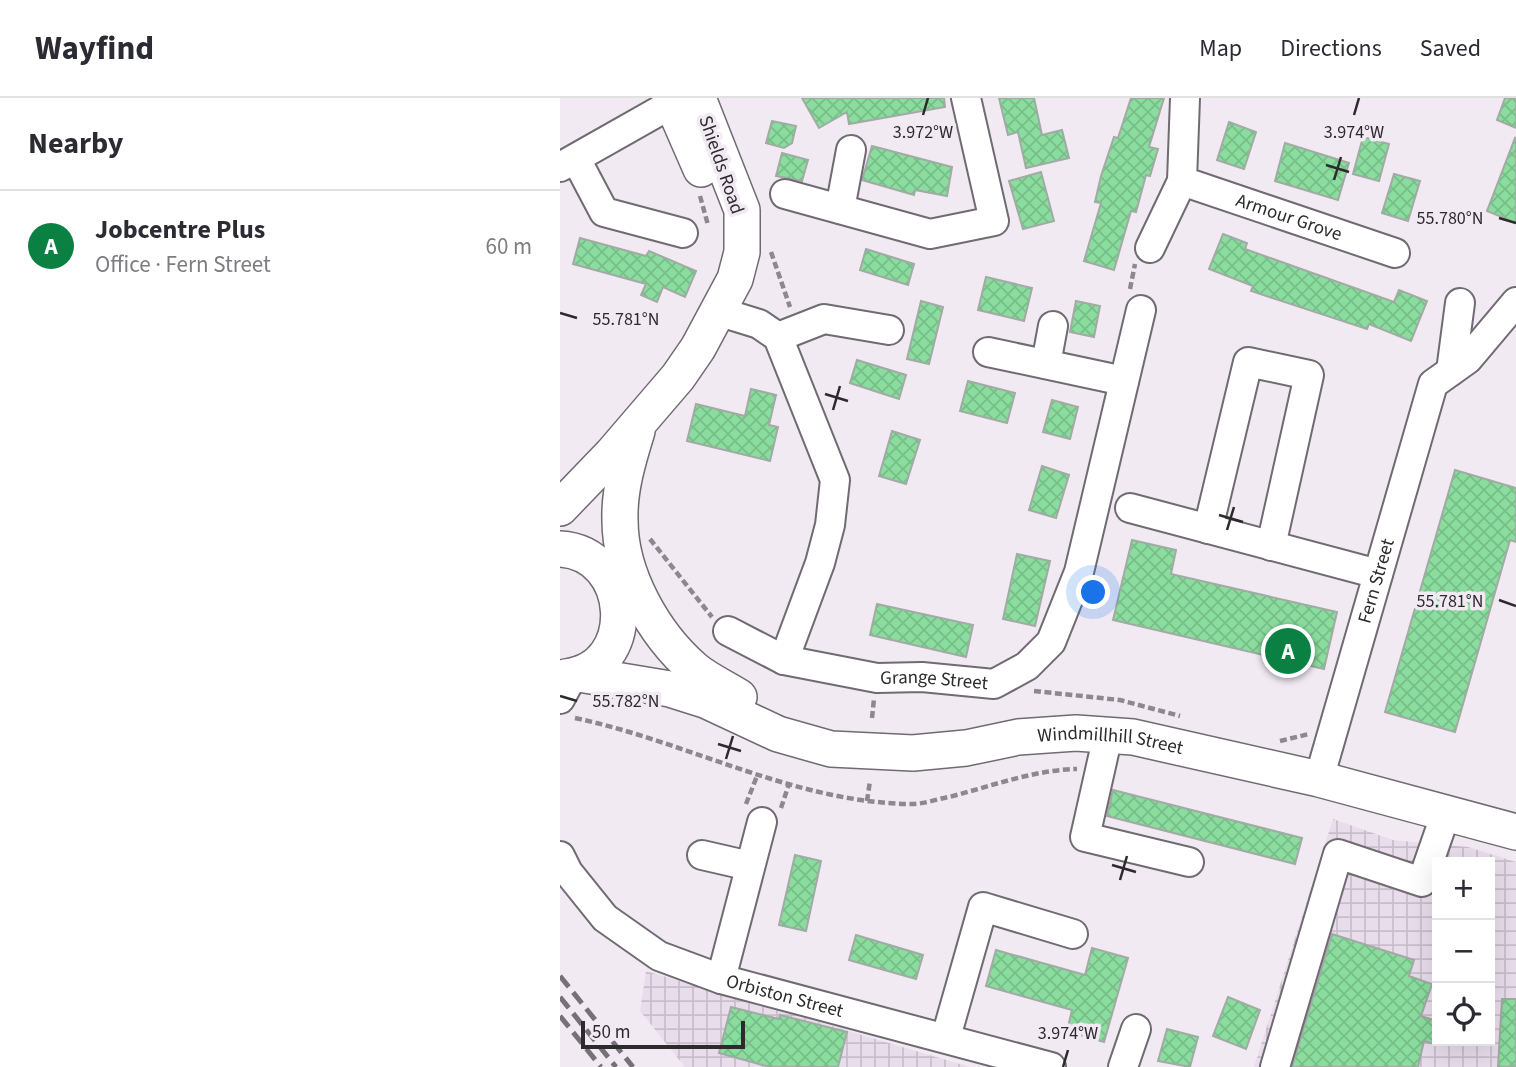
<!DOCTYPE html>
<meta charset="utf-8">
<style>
:root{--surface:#fff;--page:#f2f2f3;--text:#2b2b33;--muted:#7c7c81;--line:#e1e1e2;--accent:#0b8043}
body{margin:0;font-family:"Source Sans 3",sans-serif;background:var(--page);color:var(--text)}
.controls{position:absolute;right:21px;bottom:21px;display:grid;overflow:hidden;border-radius:0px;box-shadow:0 7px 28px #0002}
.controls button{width:63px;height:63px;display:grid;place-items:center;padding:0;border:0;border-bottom:2px solid var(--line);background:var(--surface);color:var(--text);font:35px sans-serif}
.scale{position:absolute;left:21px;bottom:18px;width:164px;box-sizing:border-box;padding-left:7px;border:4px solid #2d2a2d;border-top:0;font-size:19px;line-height:24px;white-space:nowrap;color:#2d2a2d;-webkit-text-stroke:5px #f1eaf3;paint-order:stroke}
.you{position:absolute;left:534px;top:495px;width:24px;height:24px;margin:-18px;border:5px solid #fff;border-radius:50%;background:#1a73e8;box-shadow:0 0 0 10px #1a73e833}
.badge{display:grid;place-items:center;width:46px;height:46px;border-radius:50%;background:var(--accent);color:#fff;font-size:23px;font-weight:700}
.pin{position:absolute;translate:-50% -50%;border:4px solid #fff;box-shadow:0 2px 7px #0006}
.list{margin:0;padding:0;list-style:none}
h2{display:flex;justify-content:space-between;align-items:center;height:91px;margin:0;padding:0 28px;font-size:30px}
h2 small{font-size:23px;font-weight:400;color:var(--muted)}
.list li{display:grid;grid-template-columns:46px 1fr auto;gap:21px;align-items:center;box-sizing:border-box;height:112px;padding:0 28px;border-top:2px solid var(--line)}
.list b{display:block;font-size:26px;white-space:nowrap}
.list p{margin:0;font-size:23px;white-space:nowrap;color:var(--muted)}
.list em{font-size:23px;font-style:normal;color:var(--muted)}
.icon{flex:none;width:38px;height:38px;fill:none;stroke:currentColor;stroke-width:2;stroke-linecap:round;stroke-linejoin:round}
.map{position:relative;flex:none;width:956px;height:969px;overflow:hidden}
header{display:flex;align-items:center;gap:42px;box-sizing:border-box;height:98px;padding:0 35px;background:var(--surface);border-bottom:2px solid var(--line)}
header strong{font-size:33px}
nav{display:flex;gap:38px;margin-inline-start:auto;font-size:24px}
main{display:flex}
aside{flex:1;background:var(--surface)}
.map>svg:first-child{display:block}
.industrial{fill:url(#industrial-grid);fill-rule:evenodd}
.building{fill:url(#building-cross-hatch);stroke:#a2aaa4;stroke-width:2}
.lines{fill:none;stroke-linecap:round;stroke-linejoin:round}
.minor-casing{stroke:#706a72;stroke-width:32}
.major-casing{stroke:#706a72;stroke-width:38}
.path{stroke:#8c888d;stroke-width:4.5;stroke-dasharray:7 3.5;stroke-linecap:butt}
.minor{stroke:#fff;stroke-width:28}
.major{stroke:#fff;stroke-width:35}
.rail{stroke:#757176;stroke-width:5;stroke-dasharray:14 7;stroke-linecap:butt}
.ticks{fill:none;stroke:#2d2a2d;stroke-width:2.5}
.labels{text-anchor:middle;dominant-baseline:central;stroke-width:7;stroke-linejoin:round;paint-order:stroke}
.street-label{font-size:19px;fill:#2d2a2d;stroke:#f1eaf3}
.ticks-label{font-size:18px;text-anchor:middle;fill:#2d2a2d;stroke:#f1eaf3;stroke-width:7;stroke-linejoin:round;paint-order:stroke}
</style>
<header>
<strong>Wayfind</strong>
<nav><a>Map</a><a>Directions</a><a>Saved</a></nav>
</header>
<main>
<aside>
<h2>Nearby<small></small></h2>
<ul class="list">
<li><span class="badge">A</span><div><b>Jobcentre Plus</b><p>Office · Fern Street</p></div><em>60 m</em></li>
</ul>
</aside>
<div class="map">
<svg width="956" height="969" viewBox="0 0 956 969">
<defs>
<pattern id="industrial-grid" width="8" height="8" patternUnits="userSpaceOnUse" patternTransform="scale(1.75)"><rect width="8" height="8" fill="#e9ddec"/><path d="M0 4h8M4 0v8" fill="none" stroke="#c8becb"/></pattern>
<pattern id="building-cross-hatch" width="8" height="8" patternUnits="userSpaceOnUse" patternTransform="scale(1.75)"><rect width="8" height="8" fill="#8add9f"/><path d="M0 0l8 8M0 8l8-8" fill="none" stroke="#77be89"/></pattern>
</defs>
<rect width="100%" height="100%" fill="#f1eaf3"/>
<path class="industrial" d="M773,721L833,742L908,749L956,764V969H694ZM877,764H930V943H877Z
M86,873L410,969H125L80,913Z"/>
<path class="building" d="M242,0H384L385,9L289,26L287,14L259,30Z
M439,0H474L482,37L502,32L509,60L466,70L458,34L448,37Z
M571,0H604L589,49L598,51L590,78L586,77L576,114L571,113L554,172L524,163L541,105L535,104L541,78L554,39L558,40Z
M945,0H956V30L937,22Z
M212,23L236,28L232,45L224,50L206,45Z
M669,24L696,34L684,71L657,62Z
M803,39L829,46L819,83L793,76Z
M955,40L956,41V125L927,113Z
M725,45L789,65L778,102L715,83Z
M312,48L392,69L387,98L355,92L354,97L302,82Z
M222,55L248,62L242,83L216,78Z
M481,74L494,123L463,131L449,83Z
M834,76L860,83L848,123L822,115Z
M663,136L687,145L685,151L834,204L839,192L867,203L851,243L809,226L807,231L691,193L693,188L649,171Z
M20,140L86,158L89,153L136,173L125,199L103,189L97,204L81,197L86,186L13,166Z
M306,151L354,166L348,187L300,172Z
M426,179L472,190L464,223L418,212Z
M361,203L383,209L369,266L347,261Z
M516,203L540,208L534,239L510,234Z
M297,262L346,277L339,301L290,285Z
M408,283L455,295L447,325L400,313Z
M191,291L216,297L209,327L218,329L210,363L127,343L136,306L185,318Z
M492,302L518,309L510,341L483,334Z
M332,333L360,342L346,386L319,378Z
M482,368L509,377L496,420L469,412Z
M895,372L956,390V444L950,442L895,634L825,614Z
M572,442L616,452L611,476L777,514L764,571L553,522Z
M457,456L490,463L475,528L443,521Z
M317,506L413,527L406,559L310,537Z
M553,692L742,740L735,766L547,718Z
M235,757L261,763L246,833L219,827Z
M772,836L854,862L849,878L872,886L861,918L877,923V947L864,943L858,969H732Z
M296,837L363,857L356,881L289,862Z
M532,850L568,860L544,944L507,933L512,912L426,888L436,852L525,877Z
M668,899L700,912L686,951L653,938Z
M942,901H956V969H938Z
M171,909L219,921L220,917L287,934L278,969H210L159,955Z
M607,931L638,939L630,969L598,963Z"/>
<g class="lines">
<defs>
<g id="minor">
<path id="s1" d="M625,0L622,83L835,155"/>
<path d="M16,61L44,114L123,135"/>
<path d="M0,69L122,0"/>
<path d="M225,96L370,136L434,123L406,0"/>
<path d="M280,111L291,52"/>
<path d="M590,150L622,83"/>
<path d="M157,213L199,226L218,239L275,382L270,427L260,465L224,562"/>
<path d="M218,239L264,221L329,232"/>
<path d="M428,254L564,283"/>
<path d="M486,266L493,228"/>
<path d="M891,273L900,205"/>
<path d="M570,410L818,476"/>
<path d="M648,431L688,264L749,277L711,448"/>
<path id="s2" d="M168,533L224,562L317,580L362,579L434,586L467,568L491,544L519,474L581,212"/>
<path d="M0,601L12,579"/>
<path d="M548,637L525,739L629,764"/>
<path id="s3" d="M759,681L873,286L908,261L956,204"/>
<path d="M142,757L190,768"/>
<path id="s4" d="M0,758L8,774L45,820L99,858L161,881L491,969"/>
<path d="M161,881L202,724"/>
<path d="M386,939L423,809L513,836"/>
<path d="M563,969L576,931"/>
<path d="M715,969L778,756L862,784L886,715"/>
</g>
<g id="major">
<path d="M110,0L141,71"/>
<path d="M77,333C68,362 59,392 60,422C60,477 94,536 134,571C147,582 165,590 179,599"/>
<path d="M0,410L52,356L118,279L138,250L175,181L182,154V112L138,0"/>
<path d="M0,451C73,455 81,570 6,579"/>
<path id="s5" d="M19,576L110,591L145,602L218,636L271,651L353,655L406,650L458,639L516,635L573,639L759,681L956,734"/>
</g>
</defs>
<use href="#minor" class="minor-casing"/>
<use href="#major" class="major-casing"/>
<path class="path" d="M140,98L148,127
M211,154L230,209
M570,191L575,166
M90,441L152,519
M474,593L560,602L620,618
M15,620C129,644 234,705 352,706C364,706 377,701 389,699C432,688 473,672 517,671
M312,620L314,601
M720,643L749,636
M307,703L310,683
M186,706L197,678
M221,710L229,686"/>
<use href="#minor" class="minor"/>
<use href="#major" class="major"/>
<path class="rail" d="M0,878L73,969
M0,899L56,969
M0,918L41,969"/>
</g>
<path class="ticks" d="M363,17L368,0M794,17L799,0M766,67L789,74M774,82L781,59M939,120L956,125M0,215L17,220M265,296L288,303M273,312L280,288M659,417L683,424M667,432L674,409M939,502L956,508M0,598L17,603M158,646L181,653M166,661L173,638M552,767L576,774M560,782L567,758M503,969L508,952"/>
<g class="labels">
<g class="street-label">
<text transform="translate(161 67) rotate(71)">Shields Road</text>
<text stroke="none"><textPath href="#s1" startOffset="196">Armour Grove</textPath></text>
<text stroke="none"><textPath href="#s3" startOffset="206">Fern Street</textPath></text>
<text stroke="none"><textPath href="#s2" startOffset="215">Grange Street</textPath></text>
<text stroke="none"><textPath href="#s5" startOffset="546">Windmillhill Street</textPath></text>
<text stroke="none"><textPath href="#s4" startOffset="275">Orbiston Street</textPath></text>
</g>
</g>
<g class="ticks-label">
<text x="363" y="40">3.972°W</text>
<text x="794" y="40">3.974°W</text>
<text x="890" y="126">55.780°N</text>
<text x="66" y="227">55.781°N</text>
<text x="890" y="509">55.781°N</text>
<text x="66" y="609">55.782°N</text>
<text x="508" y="941">3.974°W</text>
</g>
</svg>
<div class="controls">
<button>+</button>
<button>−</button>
<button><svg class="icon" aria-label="locate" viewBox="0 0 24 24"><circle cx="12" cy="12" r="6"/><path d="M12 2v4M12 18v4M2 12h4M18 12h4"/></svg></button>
</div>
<div class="scale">50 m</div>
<div class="you"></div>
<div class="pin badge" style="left:728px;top:553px">A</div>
</div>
</main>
